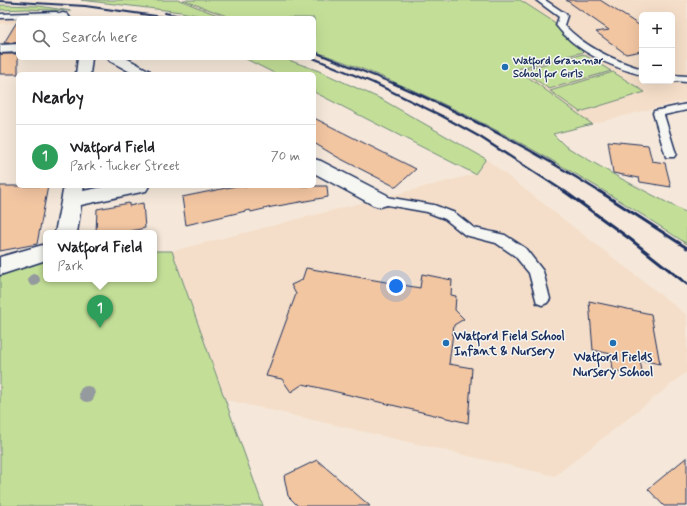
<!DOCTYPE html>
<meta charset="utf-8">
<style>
:root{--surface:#fff;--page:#f6f6f6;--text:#202124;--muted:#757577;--line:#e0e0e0;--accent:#2563eb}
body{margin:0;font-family:Mynerve,sans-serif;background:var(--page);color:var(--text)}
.controls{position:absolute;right:12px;top:12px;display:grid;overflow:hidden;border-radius:6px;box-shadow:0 4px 16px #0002}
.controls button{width:36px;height:36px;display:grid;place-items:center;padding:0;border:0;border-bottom:1px solid var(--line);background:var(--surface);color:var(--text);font:20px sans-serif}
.you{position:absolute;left:396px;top:286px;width:14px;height:14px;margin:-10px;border:3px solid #fff;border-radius:50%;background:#1a73e8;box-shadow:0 0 0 6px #1a73e833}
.badge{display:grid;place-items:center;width:26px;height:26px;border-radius:50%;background:var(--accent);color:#fff;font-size:13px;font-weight:700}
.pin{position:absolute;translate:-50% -33px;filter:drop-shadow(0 1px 2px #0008)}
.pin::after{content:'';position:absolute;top:21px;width:14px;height:12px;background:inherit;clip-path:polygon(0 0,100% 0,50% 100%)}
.popup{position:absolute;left:43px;top:230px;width:114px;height:52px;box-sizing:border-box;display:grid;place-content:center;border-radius:6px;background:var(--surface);filter:drop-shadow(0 1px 3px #0005);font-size:13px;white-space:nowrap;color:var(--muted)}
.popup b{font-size:15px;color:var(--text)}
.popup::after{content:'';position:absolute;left:50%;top:100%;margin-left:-8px;border:8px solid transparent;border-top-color:var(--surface)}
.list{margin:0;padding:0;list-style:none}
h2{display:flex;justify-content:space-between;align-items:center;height:52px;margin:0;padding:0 16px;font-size:17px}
h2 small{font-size:13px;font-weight:400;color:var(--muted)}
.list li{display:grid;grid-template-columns:26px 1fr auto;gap:12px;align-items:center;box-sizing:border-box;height:64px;padding:0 16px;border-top:1px solid var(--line)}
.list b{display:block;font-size:15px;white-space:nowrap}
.list p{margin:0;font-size:13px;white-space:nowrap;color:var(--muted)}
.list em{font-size:13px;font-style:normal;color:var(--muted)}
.icon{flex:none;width:22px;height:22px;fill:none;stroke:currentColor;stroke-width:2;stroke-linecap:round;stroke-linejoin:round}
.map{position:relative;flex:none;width:687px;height:506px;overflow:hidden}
.search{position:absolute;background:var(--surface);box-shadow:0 4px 16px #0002;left:16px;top:16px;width:300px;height:44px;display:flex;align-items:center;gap:10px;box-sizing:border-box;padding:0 14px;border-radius:6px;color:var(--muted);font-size:15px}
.panel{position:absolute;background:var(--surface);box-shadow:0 4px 16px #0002;left:16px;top:72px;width:300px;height:116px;border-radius:6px}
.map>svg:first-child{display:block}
.built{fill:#f4dec9;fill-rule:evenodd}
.green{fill:#c3df97;stroke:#6f877a}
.building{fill:#f3c6a2;stroke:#1b2f5e}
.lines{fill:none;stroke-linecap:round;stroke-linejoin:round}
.service-casing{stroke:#1b2f5e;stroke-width:3}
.minor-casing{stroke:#1b2f5e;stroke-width:3}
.service{fill:#f6f6f2;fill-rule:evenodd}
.minor{fill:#f6f6f2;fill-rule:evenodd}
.rail-far2{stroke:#1b2f5e;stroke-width:2}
.rail-far1{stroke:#1b2f5e;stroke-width:2.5}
.rail{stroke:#1b2f5e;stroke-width:3}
.tree{fill:#949a9e}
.poi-dot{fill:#1f6fb2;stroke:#f6f6f2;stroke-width:1.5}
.labels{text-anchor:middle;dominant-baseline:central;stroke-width:3;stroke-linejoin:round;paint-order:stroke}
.far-poi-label{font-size:11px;font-weight:bold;fill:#1b2f5e;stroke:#f6f6f2;text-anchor:start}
.poi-label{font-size:13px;font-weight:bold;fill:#1b2f5e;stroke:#f6f6f2;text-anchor:start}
</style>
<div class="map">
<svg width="687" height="506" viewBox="0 0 687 506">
<rect width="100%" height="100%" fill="#f5e8da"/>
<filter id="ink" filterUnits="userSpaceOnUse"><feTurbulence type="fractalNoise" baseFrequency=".025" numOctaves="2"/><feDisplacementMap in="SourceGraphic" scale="8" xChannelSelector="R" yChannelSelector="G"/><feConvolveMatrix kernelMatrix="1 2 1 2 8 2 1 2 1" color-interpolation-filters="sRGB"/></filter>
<g filter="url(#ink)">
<path class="built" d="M179,0H687V100L552,134L314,48V18H225ZM642,15H672V81H642Z
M50,11L47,18H18V23L0,24V14Z
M486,159L687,315V372L555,476L226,400L172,251L475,174Z"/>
<path class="green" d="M81,0H179L225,18H211L181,12Z
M183,0H520L554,22L583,52L517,69L592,124L553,134L565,146L618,177L687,213V244C570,166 447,97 314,51V18H232Z
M0,5L39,6L71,11L27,9L0,10Z
M583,54L611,71L549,89L522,70Z
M244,58H283L319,71L381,99L486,159L475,174L314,92V74H276Z
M613,72L645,92L580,112L550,91Z
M154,251H172L263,506H0V257L46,252V279H154Z"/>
<path class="building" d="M566,0H600L642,27V51L626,54L596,32L609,30Z
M18,20V43H4Z
M0,54H18V74H0Z
M314,118L416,169L396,187L339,158L314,143Z
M608,141L648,145L652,161L665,163L671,187L640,182L639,178L613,173Z
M0,186H48L37,244L0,251Z
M236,186H327L328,197L272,207L251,212L250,210L186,225L182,197Z
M129,203V206L143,203L145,228L122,233H96L97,209Z
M306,268L420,288L422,274L452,280L451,295L456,296L455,310L464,319L454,325L449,364L472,368L468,423L303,384L291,392L282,379L266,376L296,294L291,285L302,280Z
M589,301L651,314L660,364L640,360L643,377L613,370L611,354L593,350Z
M687,457V506H664L648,489Z
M317,460L370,506H298L288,496L284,476Z"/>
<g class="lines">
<defs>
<path id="service" d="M536,0H545L566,14L567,16L564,25C585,47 613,60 642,69V75C611,67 575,51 556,25L559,17Z
M56,12L67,17L0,18V14Z
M672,75L687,76V82L672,81Z
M687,104V110L664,115L676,154L674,157H666L653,113L654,111Z
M380,196L434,205L455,213L474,228L505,235L525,248L543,271L550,299L547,303L542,305L537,303L529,273L515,256L496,243L465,235L445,219L427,212L376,203L374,200L376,197Z"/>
<path id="minor" d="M63,13L67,14L70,18H57L59,14Z
M18,44V52L0,53V45Z
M78,58H92L90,74H76Z
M108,58H126L150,71L152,74H134L110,61Z
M314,159L321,161L387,195L390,200L387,205L380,207L373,205L314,173Z
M64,186H84L83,191L108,186H149L146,191L81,205L77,233H55Z
M46,244V260L0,275V257Z"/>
</defs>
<use href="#service" class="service-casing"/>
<use href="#minor" class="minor-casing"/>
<use href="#service" class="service"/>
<use href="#minor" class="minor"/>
<path class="rail-far2" d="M0,1L85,6L170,18
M165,13L192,18
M314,52L395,84
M313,58L376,84"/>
<path class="rail-far1" d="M374,83L442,116L480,137L565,192
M393,83C464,114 534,150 600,192"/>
<path class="rail" d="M564,191L630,239L687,284
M599,191L687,248"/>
</g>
<g class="tree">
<circle cx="34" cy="280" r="6"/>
<circle cx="87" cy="394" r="8"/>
</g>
</g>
<g class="poi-dot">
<circle cx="505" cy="67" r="4"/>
<circle cx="446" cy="343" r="4"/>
<circle cx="613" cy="343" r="4"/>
</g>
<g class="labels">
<g class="far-poi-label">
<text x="513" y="61">Watford Grammar<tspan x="513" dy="13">School for Girls</tspan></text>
</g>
<g class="poi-label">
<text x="454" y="336">Watford Field School<tspan x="454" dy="15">Infant &amp; Nursery</tspan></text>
<text x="613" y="357" text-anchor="middle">Watford Fields<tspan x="613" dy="15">Nursery School</tspan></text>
</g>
</g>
</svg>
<div class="controls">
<button>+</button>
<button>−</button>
</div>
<div class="you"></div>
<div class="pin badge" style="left:100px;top:328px;background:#2e9e5b">1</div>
<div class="popup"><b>Watford Field</b>Park</div>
<div class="search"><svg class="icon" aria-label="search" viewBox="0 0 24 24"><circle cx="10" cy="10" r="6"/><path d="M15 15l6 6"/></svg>Search here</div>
<section class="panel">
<h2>Nearby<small></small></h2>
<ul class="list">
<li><span class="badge" style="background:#2e9e5b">1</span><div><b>Watford Field</b><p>Park · Tucker Street</p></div><em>70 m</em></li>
</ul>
</section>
</div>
